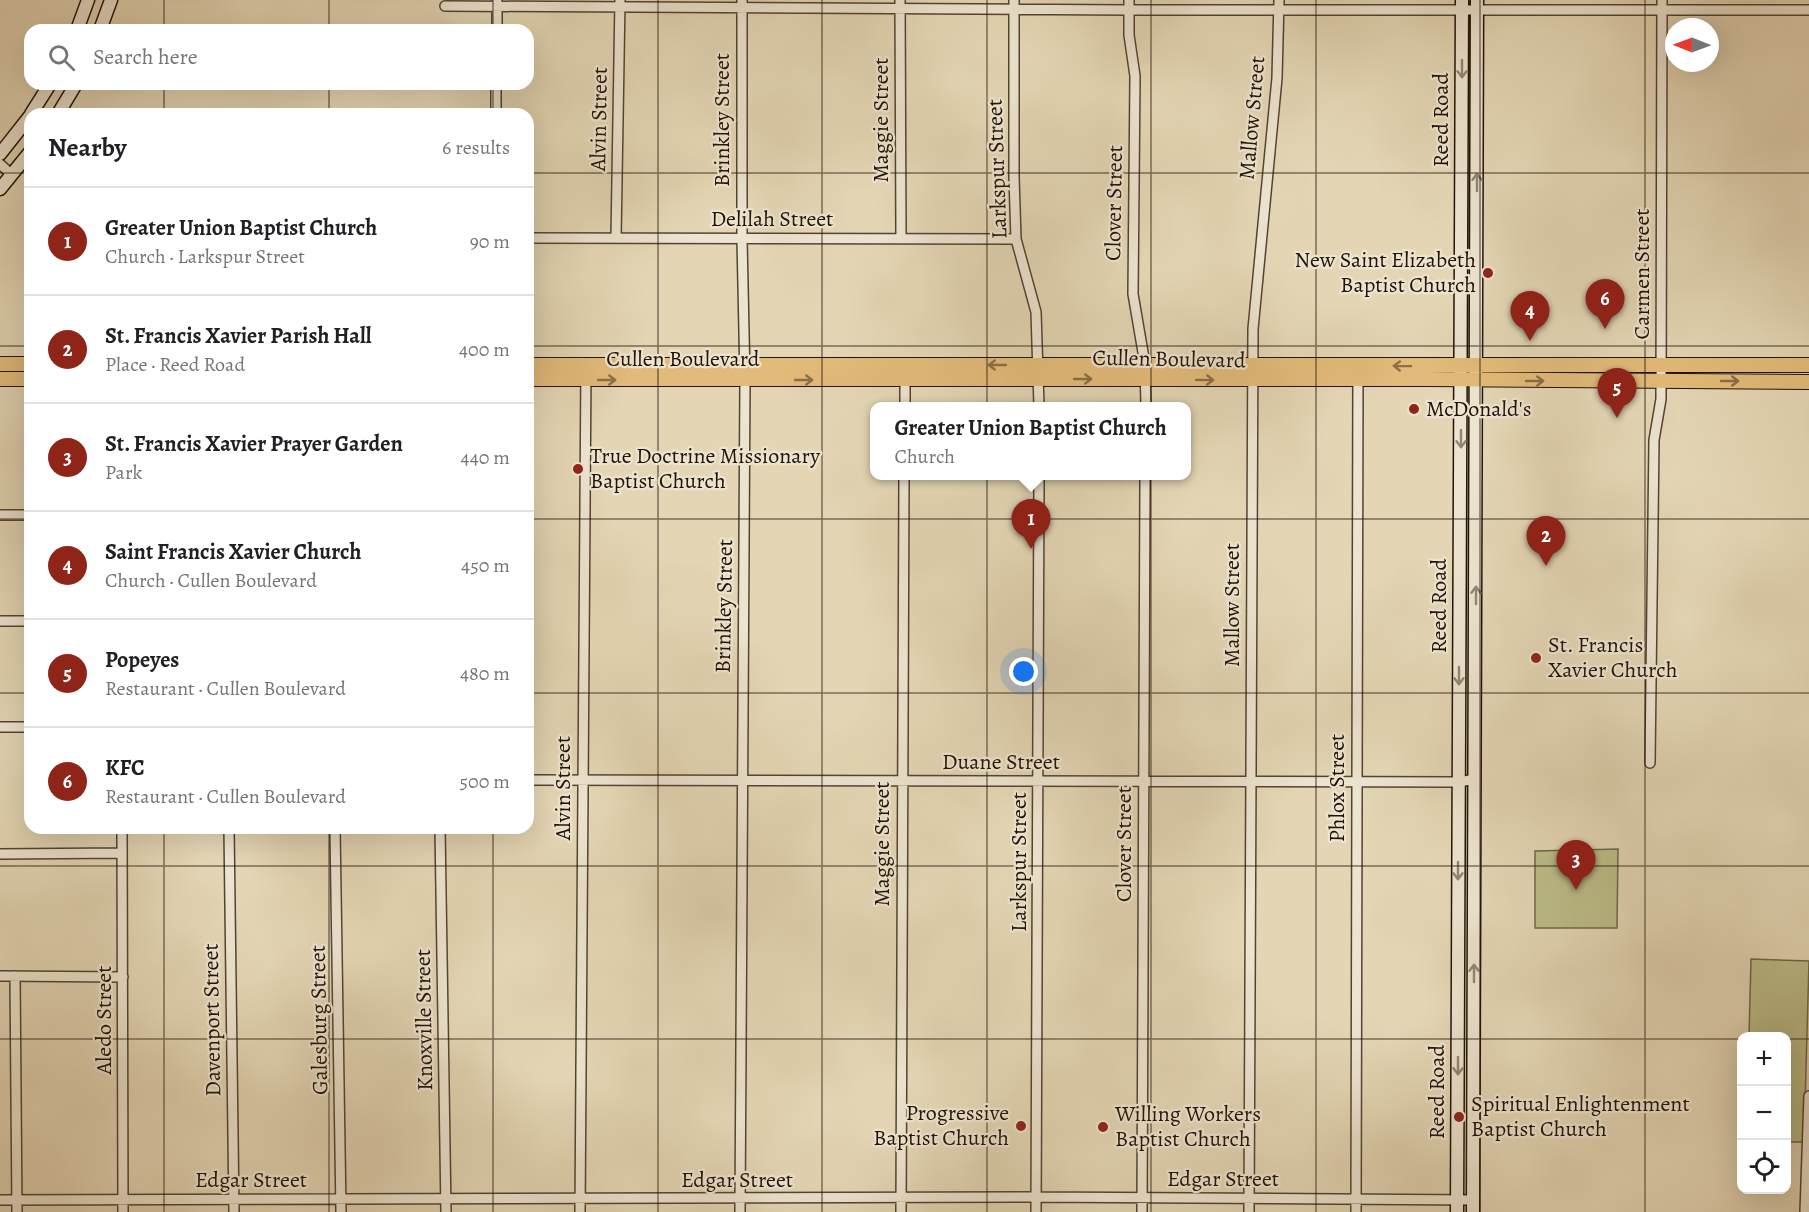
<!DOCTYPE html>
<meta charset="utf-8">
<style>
:root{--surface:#fff;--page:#f2f2f2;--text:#202124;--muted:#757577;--line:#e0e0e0;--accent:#8f2418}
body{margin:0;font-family:Alegreya,serif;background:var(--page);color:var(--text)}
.controls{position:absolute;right:18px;bottom:18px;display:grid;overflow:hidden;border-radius:12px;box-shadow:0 6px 24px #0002}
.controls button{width:54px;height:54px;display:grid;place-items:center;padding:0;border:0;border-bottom:2px solid var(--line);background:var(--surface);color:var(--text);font:30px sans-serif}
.compass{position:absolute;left:1665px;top:18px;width:54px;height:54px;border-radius:50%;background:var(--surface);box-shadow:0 6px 24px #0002;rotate:271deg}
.you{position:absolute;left:1024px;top:672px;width:21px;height:21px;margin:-15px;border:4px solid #fff;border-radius:50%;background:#1a73e8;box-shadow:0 0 0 9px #1a73e833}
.badge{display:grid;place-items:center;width:39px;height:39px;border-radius:50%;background:var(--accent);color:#fff;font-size:20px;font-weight:700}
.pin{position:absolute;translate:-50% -50px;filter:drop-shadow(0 2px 3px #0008)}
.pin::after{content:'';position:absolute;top:32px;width:21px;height:18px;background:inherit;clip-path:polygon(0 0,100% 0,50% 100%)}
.popup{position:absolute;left:870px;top:402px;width:321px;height:78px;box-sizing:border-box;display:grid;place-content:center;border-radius:12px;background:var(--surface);filter:drop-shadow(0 2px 4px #0005);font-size:20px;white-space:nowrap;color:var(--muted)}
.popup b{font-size:22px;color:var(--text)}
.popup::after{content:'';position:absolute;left:50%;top:100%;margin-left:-12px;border:12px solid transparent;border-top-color:var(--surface)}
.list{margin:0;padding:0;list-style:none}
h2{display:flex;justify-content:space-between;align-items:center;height:78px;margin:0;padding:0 24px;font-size:26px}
h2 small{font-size:20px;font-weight:400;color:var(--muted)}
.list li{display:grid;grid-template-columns:39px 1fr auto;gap:18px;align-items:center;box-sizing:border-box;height:108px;padding:0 24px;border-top:2px solid var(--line)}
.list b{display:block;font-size:22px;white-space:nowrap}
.list p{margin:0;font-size:20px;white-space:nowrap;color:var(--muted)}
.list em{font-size:20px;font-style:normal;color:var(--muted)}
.icon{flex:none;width:33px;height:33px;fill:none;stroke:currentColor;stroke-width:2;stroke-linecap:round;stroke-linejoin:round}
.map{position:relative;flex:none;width:1809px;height:1212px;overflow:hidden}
.search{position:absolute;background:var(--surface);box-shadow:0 6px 24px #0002;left:24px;top:24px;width:510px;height:66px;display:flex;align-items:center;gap:15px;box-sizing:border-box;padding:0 21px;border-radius:18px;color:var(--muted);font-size:22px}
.panel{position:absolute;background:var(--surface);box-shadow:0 6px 24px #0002;left:24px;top:108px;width:510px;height:726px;border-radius:18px}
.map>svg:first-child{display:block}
.green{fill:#bcbc88;stroke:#6e6848;stroke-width:1.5}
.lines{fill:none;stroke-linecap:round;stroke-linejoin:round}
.street-casing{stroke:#524432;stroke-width:12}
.secondary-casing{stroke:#211307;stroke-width:15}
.primary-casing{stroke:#211307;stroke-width:16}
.street{stroke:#ede4cf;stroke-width:9}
.secondary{stroke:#ede4cf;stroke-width:12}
.primary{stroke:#e2bb7a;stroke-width:14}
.oneway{stroke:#918675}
.oneway2{stroke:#8b6f46}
.grid{fill:none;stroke:#211307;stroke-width:1.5;stroke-opacity:0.55}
.poi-dot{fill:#8f2418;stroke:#ede4cf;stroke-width:2}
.labels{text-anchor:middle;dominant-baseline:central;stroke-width:4.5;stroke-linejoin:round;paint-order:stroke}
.street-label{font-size:22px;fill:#211307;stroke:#ede4cf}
.poi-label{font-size:22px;fill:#211307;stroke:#ede4cf;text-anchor:start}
</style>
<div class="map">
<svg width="1809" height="1212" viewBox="0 0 1809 1212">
<rect width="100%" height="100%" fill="#e4d6b5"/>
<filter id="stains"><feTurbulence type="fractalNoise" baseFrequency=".00333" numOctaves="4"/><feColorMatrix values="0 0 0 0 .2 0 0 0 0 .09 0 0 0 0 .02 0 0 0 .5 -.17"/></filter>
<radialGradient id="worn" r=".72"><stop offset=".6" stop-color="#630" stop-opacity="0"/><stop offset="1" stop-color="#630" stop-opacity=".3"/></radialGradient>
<path class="green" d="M1618,849L1617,928H1535V851Z
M1751,959L1809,961L1804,1142H1787L1786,1036H1749Z"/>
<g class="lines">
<defs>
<path id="street" d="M900,0L901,239
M1014,0V177L1016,239L1036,312L1039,406
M1129,0V35L1135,76L1133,294L1145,364L1146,406
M445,6L1128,10H1809
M497,30V2
M496,114V84
M0,164L12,175
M528,238L1016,239
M616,238L620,0
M905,406V376
M0,515H30
M0,621H30
M0,727H30
M1650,763L1654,440L1661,399L1662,0
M528,780L1459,782L1475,779
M122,828L123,1212
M229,828L234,1212
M335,828L341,1212
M440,828L446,1212
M0,854L122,853
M0,976L123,977
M15,976L17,1212
M0,1200L1036,1197L1473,1200
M580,1212L586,365
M740,1212L745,379L742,239V0
M901,1212L904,476
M1036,1212L1039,476
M1142,1212L1145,476
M1249,1212L1253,329L1277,78L1279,0
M1356,1212L1358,365
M1805,1212L1809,1096"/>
<path id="secondary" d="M77,30L88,0
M100,30L111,0
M31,114L50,84
M58,114L76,84
M0,154L30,116
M0,189L30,152
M1457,1212L1462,0
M1473,1212L1477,0"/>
<path id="primary" d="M0,364H30
M528,365H1809
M0,379H30
M528,379H1427L1809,382"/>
</defs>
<use href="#street" class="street-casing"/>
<use href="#secondary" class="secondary-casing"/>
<use href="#primary" class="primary-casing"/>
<use href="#street" class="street"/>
<use href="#secondary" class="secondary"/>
<use href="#primary" class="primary"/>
</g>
<defs><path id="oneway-shaft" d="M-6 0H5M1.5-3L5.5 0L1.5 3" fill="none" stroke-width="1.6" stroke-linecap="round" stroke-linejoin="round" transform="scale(1.5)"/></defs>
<g class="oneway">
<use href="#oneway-shaft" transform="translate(1462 69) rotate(90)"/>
<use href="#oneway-shaft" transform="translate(1477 182) rotate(-90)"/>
<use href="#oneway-shaft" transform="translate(1461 439) rotate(90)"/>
<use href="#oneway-shaft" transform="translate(1476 595) rotate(-90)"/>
<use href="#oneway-shaft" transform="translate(1459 676) rotate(90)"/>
<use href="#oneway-shaft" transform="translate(1458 871) rotate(90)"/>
<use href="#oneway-shaft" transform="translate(1474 973) rotate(-90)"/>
<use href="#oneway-shaft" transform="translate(1458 1066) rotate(90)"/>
</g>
<g class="oneway2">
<use href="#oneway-shaft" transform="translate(997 365) rotate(180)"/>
<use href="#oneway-shaft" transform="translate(1402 366) rotate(-179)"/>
<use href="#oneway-shaft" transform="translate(1083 379)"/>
<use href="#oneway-shaft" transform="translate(607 380)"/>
<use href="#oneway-shaft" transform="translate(804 380)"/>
<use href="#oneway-shaft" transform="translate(1205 380) rotate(1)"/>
<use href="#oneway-shaft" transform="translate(1535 381)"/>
<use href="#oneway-shaft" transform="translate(1730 381)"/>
</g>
<path class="grid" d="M164,0V30M329,0V30M493,0V30M658,0V1212M822,0V1212M987,0V1212M1151,0V1212M1316,0V1212M1480,0V1212M1645,0V1212M164,84V114M329,84V114M493,84V114M0,173H30M528,173H1809M0,346H30M528,346H1809M0,519H30M528,519H1809M0,693H30M528,693H1809M164,828V1212M329,828V1212M493,828V1212M0,866H1809M0,1039H1742M1786,1039H1809"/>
<g class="poi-dot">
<circle cx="1488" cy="273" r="6"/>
<circle cx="1414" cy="409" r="6"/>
<circle cx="578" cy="469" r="6"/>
<circle cx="1536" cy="658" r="6"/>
<circle cx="1459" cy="1117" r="6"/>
<circle cx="1021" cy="1126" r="6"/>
<circle cx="1103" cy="1127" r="6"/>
</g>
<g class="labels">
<g class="street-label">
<text transform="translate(1252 118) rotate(-85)">Mallow Street</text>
<text transform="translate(599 119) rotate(-89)">Alvin Street</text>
<text transform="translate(722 120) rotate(-90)">Brinkley Street</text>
<text transform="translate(881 120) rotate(-90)">Maggie Street</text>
<text transform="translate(1441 120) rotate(-90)">Reed Road</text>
<text transform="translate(997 169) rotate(-92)">Larkspur Street</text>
<text transform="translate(1114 203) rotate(-89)">Clover Street</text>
<text x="772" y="219">Delilah Street</text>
<text transform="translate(1642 274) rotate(-90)">Carmen Street</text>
<text x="683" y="359">Cullen Boulevard</text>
<text transform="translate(1169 359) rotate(1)">Cullen Boulevard</text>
<text transform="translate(1232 605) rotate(-90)">Mallow Street</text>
<text transform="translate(724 606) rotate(-89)">Brinkley Street</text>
<text transform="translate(1439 606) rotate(-90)">Reed Road</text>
<text x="1001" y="762">Duane Street</text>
<text transform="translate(563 788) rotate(-90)">Alvin Street</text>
<text transform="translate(1337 788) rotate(-90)">Phlox Street</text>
<text transform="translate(882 844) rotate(-90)">Maggie Street</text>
<text transform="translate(1124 844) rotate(-90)">Clover Street</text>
<text transform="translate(1019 862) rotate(-90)">Larkspur Street</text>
<text transform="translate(104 1020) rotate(-90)">Aledo Street</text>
<text transform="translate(212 1020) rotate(-91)">Davenport Street</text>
<text transform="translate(319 1020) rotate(-91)">Galesburg Street</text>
<text transform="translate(424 1020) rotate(-91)">Knoxville Street</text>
<text transform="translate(1437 1092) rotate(-90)">Reed Road</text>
<text x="1223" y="1179">Edgar Street</text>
<text x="251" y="1180">Edgar Street</text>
<text x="737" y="1180">Edgar Street</text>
</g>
<g class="poi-label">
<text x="1476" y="260" text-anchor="end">New Saint Elizabeth<tspan x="1476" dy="25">Baptist Church</tspan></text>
<text x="1426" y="409">McDonald's</text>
<text x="590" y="456">True Doctrine Missionary<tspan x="590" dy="25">Baptist Church</tspan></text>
<text x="1548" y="645">St. Francis<tspan x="1548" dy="25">Xavier Church</tspan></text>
<text x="1471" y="1104">Spiritual Enlightenment<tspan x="1471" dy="25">Baptist Church</tspan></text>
<text x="1009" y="1113" text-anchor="end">Progressive<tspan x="1009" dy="25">Baptist Church</tspan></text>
<text x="1115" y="1114">Willing Workers<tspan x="1115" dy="25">Baptist Church</tspan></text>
</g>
</g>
<rect width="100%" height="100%" filter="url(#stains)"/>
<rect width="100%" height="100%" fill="url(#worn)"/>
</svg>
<div class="controls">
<button>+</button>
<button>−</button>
<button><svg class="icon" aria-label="locate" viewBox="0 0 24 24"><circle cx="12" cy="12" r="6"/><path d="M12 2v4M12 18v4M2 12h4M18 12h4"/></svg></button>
</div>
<svg class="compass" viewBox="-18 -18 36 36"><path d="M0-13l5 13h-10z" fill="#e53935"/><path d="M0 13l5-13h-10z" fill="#757577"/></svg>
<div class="you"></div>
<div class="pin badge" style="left:1031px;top:549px">1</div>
<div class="popup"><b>Greater Union Baptist Church</b>Church</div>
<div class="pin badge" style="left:1546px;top:566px">2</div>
<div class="pin badge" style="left:1576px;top:890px">3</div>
<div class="pin badge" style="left:1530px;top:341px">4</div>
<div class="pin badge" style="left:1617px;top:418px">5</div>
<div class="pin badge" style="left:1605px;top:329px">6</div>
<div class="search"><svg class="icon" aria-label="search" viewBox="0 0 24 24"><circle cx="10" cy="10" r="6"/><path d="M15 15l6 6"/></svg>Search here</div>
<section class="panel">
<h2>Nearby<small>6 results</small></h2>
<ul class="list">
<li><span class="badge">1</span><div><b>Greater Union Baptist Church</b><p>Church · Larkspur Street</p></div><em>90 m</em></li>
<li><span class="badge">2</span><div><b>St. Francis Xavier Parish Hall</b><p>Place · Reed Road</p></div><em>400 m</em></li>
<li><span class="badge">3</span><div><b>St. Francis Xavier Prayer Garden</b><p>Park</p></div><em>440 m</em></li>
<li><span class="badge">4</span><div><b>Saint Francis Xavier Church</b><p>Church · Cullen Boulevard</p></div><em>450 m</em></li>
<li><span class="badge">5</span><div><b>Popeyes</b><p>Restaurant · Cullen Boulevard</p></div><em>480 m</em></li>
<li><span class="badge">6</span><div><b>KFC</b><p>Restaurant · Cullen Boulevard</p></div><em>500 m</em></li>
</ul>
</section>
</div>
